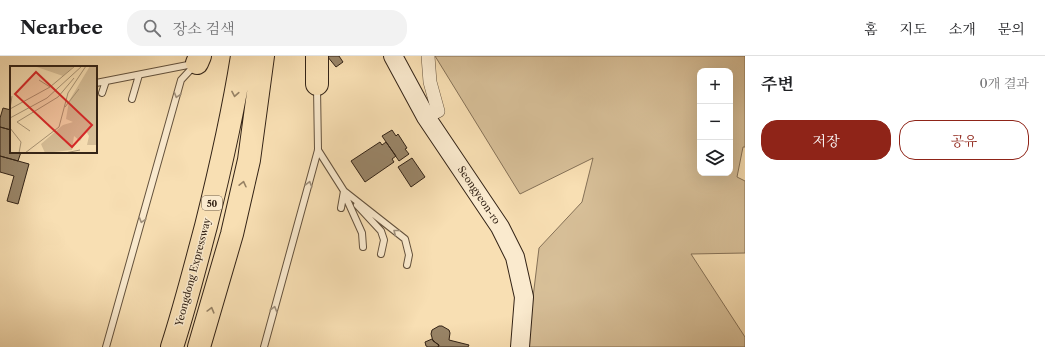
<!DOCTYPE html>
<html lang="ko">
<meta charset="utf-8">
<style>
:root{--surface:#fff;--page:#f2f2f2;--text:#202124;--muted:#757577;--line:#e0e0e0;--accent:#8f2418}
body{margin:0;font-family:"Libre Caslon Text","Noto Serif KR",serif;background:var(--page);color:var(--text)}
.controls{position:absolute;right:12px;top:12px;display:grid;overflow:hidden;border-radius:8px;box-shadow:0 4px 16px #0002}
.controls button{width:36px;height:36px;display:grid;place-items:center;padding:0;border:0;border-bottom:1px solid var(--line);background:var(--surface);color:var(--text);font:20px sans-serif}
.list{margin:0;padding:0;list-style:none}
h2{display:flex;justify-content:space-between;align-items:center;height:52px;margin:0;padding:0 16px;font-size:17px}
h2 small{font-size:13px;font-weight:400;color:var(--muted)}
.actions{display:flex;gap:8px;padding:12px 16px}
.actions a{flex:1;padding:9px 0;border:1px solid var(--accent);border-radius:16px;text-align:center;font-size:14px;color:var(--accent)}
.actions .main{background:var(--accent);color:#fff}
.icon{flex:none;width:22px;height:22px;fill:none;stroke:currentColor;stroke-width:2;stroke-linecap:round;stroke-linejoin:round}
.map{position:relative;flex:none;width:745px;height:291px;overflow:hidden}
header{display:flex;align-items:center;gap:24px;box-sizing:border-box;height:56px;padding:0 20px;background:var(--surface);border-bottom:1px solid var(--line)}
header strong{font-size:19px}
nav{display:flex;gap:22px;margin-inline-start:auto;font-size:14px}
.search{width:280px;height:36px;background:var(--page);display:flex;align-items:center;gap:10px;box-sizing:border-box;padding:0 14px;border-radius:16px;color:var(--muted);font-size:15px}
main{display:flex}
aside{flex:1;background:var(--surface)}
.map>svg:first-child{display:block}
.green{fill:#d7bf98;stroke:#857157;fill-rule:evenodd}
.building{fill:#998568;stroke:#332316}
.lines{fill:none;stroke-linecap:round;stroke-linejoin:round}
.service-casing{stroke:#64523d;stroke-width:8}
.minor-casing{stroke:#64523d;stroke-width:14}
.secondary-casing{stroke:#332316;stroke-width:20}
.motorway-casing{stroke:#332316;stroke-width:24}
.service{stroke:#faeace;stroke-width:6}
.minor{stroke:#faeace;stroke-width:13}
.secondary{stroke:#faeace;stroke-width:18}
.motorway{stroke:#f8dfb3;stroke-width:22}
.oneway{stroke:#968164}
.oneway2{stroke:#a0907b}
.labels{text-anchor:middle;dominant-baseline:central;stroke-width:3;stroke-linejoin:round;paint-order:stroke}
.shield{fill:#faeace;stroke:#6f5f4d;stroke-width:1}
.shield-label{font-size:9px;font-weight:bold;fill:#332316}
.street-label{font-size:10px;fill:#332316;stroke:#faeace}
.inset-road{fill:none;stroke:#a99474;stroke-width:1}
.view{fill:#d62828;fill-opacity:0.15;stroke:#d62828;stroke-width:2}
.inset-edge{fill:none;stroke:#332316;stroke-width:2}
</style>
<header>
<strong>Nearbee</strong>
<div class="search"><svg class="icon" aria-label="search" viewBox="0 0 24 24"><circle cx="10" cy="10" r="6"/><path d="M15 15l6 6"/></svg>장소 검색</div>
<nav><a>홈</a><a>지도</a><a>소개</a><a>문의</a></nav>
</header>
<main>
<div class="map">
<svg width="745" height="291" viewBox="0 0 745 291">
<rect width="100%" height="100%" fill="#f8dfb3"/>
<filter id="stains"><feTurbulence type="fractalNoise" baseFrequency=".005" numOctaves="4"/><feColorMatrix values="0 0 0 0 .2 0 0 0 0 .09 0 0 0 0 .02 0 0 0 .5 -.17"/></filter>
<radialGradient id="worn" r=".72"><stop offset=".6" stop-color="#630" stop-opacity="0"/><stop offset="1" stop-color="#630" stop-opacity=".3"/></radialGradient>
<path class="green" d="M435,0H745V91H743L737,121L745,125V197L691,198L745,281V291H527L539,192L582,146L593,102L520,138ZM700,15H730V117H700Z"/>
<path class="building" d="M327,0H339L343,6L336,11Z
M3,52L11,54V74L0,71V62Z
M0,71L11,74V96H21L18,105L0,100Z
M392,74L396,80L398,78L407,92L405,93L409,98L399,105L382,80Z
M380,86L382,89L386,86L396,100L392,103L394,106L365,126L351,105Z
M0,100L29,108L18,148L7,145L14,120L0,116Z
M412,102L425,121L411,131L398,111Z
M439,270H442L449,274L450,277L449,284L469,289L468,291H438L439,289L433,285L431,278L432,274Z
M432,283L436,287L439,289L438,291H428L426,290L425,286Z"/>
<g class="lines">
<defs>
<path id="service" d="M96,27L193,8
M102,37L106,25
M132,43L139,19
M318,94L344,135L341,152
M344,135L405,183L409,199L407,209
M344,137L362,177L363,191
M357,149L381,175L384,184L381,198
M106,291L181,24L194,10
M264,291L318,94L317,32"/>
<path id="minor" d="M426,61L438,55L430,26L428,0"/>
<path id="secondary" d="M393,0L426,61L500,171L515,201L524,241L520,291"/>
<path id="motorway" d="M197,7L200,0
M317,28V0
M172,291C185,251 195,211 206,170C220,114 233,57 242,0
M199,291L232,178L249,104L263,0"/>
</defs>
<use href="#service" class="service-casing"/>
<use href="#minor" class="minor-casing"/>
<use href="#secondary" class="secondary-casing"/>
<use href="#motorway" class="motorway-casing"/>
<use href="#service" class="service"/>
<use href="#minor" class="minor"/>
<use href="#secondary" class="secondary"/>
<use href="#motorway" class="motorway"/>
</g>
<defs><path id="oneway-chevron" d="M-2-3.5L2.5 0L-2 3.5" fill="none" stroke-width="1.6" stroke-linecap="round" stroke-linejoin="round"/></defs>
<g class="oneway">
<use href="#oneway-chevron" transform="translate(235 38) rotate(100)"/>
<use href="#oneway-chevron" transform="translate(243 128) rotate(-77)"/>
<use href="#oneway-chevron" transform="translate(211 254) rotate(-75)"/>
</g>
<g class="oneway2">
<use href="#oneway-chevron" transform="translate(177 39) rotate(106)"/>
<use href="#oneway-chevron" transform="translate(309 128) rotate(-75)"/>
<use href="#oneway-chevron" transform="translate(142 164) rotate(106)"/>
<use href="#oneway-chevron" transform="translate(396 176) rotate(-142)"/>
<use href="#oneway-chevron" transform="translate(274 253) rotate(-75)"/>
</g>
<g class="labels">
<rect class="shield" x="202" y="140" width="20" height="14" rx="3"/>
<g class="shield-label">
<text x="212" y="147">50</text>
</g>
<g class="street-label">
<text transform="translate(479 139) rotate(56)">Seongyeon-ro</text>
<text transform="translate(193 216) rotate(-75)">Yeongdong Expressway</text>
</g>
</g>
<g transform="translate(10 10)">
<rect width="87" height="87" fill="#f8dfb3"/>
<path d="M24,0H64L53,10ZM80,0H87V79H77L79,70L76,65L70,75L64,70L62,84L35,87L31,78L53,59L63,56L56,53L59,35Z" fill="#d7bf98"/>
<path class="inset-road" d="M29,14L40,21M40,21L65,0M48,31L64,12M55,41L69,23M0,43L40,21M0,43L2,30M0,52L37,32L72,0M7,56L48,31M7,56L20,65M0,62L11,76L9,87M15,87L49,61L58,27L76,0M55,87L70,84"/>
<path class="view" d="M26,6L82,59L62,81L5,28Z"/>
<rect width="87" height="87" class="inset-edge"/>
</g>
<rect width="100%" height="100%" filter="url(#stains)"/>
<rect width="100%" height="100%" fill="url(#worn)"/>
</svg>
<div class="controls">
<button>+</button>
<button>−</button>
<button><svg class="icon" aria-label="layers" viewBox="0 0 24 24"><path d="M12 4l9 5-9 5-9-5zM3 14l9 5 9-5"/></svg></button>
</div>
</div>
<aside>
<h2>주변<small>0개 결과</small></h2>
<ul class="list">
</ul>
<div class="actions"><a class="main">저장</a><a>공유</a></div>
</aside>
</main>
